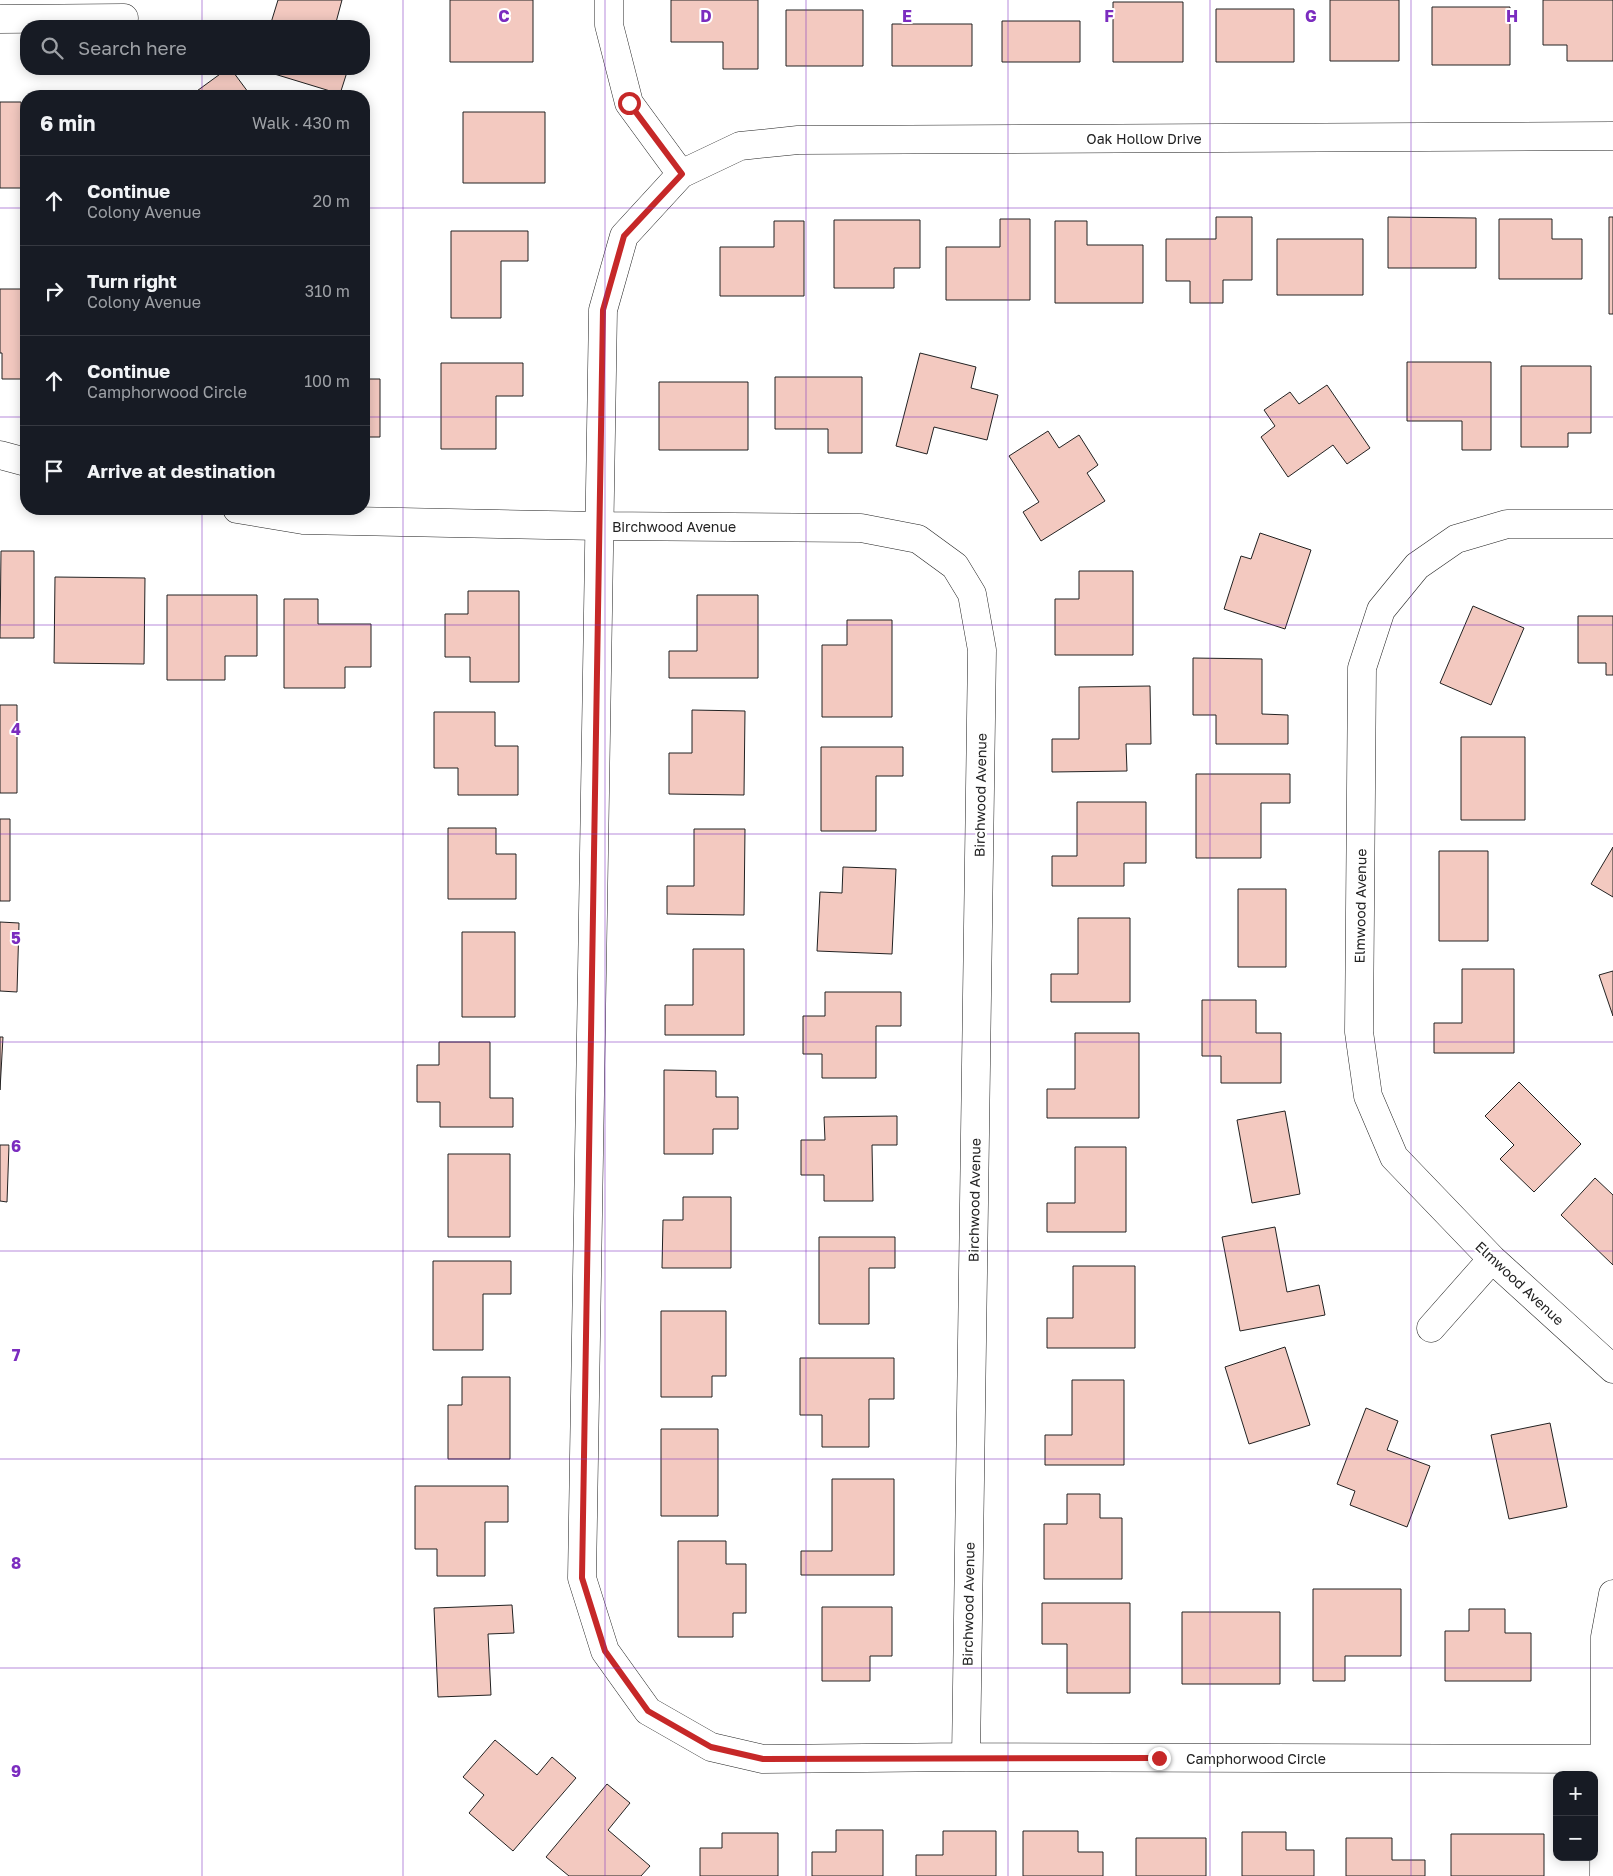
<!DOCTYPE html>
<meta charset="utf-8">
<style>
:root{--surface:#171b24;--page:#242831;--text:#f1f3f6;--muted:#9ea1a6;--line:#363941}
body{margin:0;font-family:"Golos Text",sans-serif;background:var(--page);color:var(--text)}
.controls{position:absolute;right:15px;bottom:15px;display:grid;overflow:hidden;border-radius:10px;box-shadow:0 2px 12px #0003}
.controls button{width:45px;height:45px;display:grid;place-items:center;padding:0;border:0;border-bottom:1px solid var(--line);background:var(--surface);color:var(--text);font:25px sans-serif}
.stop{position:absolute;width:15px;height:15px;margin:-11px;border:4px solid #c62828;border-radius:50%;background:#fff}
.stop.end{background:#c62828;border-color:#fff;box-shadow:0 1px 5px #0008}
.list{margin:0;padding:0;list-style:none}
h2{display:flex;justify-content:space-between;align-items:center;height:65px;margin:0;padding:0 20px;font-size:21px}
h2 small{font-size:16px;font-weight:400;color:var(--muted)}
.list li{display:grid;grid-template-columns:32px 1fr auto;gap:15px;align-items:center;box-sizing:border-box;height:90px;padding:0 20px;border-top:1px solid var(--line)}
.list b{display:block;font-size:19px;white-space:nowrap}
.list p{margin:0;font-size:16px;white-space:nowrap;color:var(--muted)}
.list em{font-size:16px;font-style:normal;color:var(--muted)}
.icon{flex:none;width:28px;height:28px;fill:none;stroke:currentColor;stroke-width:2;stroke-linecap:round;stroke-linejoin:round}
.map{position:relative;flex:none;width:1613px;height:1876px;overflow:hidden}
.search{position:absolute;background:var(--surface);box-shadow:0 2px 12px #0003;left:20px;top:20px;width:350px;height:55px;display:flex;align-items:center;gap:12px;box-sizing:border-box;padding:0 18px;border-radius:20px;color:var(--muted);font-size:19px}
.panel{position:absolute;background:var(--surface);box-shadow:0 2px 12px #0003;left:20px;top:90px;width:350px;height:425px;border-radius:20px}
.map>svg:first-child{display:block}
.building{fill:#f3c9c0;stroke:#222}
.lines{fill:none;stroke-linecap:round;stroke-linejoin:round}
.minor-casing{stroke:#222;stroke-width:29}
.minor{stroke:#fff;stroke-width:28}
.route{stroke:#c62828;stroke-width:6}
.grid{fill:none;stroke:#7b2cbf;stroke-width:1;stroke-opacity:0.55}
.labels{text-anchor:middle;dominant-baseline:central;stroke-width:4;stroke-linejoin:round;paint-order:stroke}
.street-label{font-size:14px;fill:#222;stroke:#fff}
.grid-label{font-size:16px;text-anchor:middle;font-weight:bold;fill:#7b2cbf;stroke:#fff;stroke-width:4;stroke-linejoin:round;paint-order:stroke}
</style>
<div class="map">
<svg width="1613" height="1876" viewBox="0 0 1613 1876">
<rect width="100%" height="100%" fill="#fff"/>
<path class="building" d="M278,0H342L335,26H270Z
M450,0H533V62H450Z
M671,0H758V69H723V42H671Z
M1330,0H1399V61H1330Z
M1543,0H1613V61H1567V45H1543Z
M1113,2H1183V62H1113Z
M1432,7H1510V65H1432Z
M1216,9H1294V62H1216Z
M786,10H863V66H786Z
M1002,21H1080V62H1002Z
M892,24H972V66H892Z
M227,69H231L251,96H190Z
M258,69H348L340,94Z
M0,102H21V188H0Z
M463,112H545V183H463Z
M1216,217H1252V280H1223V303H1190V281H1166V239H1216Z
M1388,217L1476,218V268H1388Z
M1609,217H1613V314H1609Z
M1000,219H1030V300H946V247H1000Z
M1499,219H1552V239H1582V279H1499Z
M834,220H920V268H894V288H834Z
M774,221H804V296H720V247H774Z
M1055,221H1087V245H1143V303H1055Z
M451,231H528V261H501V318H451Z
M1277,239H1363V295H1277Z
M0,289H26V379H2V353H0Z
M920,353L976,367L971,388L998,395L987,440L934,427L927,454L896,446Z
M1407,362H1491V450H1462V421H1407Z
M441,363H523V396H496V449H441Z
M1521,366H1591V433H1568V447H1521Z
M775,377H862V453H828V429H775Z
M364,379H380V437H364Z
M659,382H748V450H659Z
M1327,385L1370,448L1347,464L1333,445L1288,477L1261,437L1275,426L1264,410L1290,392L1299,404Z
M1048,431L1059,448L1079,435L1098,465L1087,473L1105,501L1041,541L1023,512L1039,502L1009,456Z
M1260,533L1311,550L1285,629L1224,609L1241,556L1251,559Z
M1,551H34V638H0Z
M1079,571H1133V655H1055V599H1079Z
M55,577L145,578L144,664L54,663Z
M468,591H519V682H470V657H445V614H468Z
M167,595H257V656H225V680H167Z
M697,595H758V678H669V651H697Z
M284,599H318V624H371V667H345V688H284Z
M1473,606L1524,628L1491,705L1440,683Z
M1578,616H1613V675H1606V663H1578Z
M847,620H892V717H822V645H847Z
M1193,658L1262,659V714L1288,715V744H1216V715H1193Z
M1150,686L1151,744H1126L1127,771L1052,772V739H1079V687Z
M0,705H17V793H0Z
M692,710L745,711L744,795L669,794V753H692Z
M434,712H495V746H518V795H458V768H434Z
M1461,737H1525V820H1461Z
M821,747H903V776H876V831H821Z
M1196,774H1290V803H1261V858H1196Z
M1077,802H1146V863H1124V886H1052V856H1077Z
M0,819H10V901H0Z
M448,828H496V854H516V899H448Z
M694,829H745L744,915L667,914V886H694Z
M1613,847V897L1591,884Z
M1439,851H1488V941H1439Z
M843,867L896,869L892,954L817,951L820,892L842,893Z
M1238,889H1286V967H1238Z
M1078,918H1130V1002H1051V974H1078Z
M0,922L19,923L17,992L0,991Z
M462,932H515V1017H462Z
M693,949H744V1035H665V1005H693Z
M1462,969H1514V1053H1434V1023H1462Z
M1613,971V1016L1599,975Z
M825,992H901V1026H876V1078H822V1054H803V1016H825Z
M1202,1000H1256V1033H1281V1083H1221V1056H1202Z
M1075,1033H1139V1118H1047V1089H1075Z
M0,1037H3L0,1090Z
M439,1042H490V1098H513V1127H440V1102H417V1065H439Z
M664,1070L716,1071V1097H738V1129H713V1154H664Z
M1519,1082L1581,1144L1534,1192L1500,1159L1514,1145L1485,1116Z
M1285,1111L1300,1194L1252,1203L1237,1120Z
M897,1116V1145H872L873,1201H824V1175H801V1140H825L824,1117Z
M0,1145H9L7,1202L0,1201Z
M1075,1147H1126V1232H1047V1203H1075Z
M448,1154H510V1237H448Z
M1595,1178L1613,1195V1265L1561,1215Z
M683,1197H731V1268H662L663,1220H683Z
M1275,1227L1287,1292L1319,1285L1325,1315L1240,1331L1222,1237Z
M819,1237H895V1268H869V1324H819Z
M433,1261H511V1294H483V1350H433Z
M1073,1266H1135V1348H1047V1318H1073Z
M661,1311H726V1376H712V1397H661Z
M1285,1347L1310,1425L1249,1444L1225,1367Z
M800,1358H894V1399H869V1447H822V1415H800Z
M462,1377H510V1459H448V1405H462Z
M1072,1380H1124V1465H1045V1435H1072Z
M1366,1408L1398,1421L1387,1450L1430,1466L1407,1527L1350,1505L1355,1491L1337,1484Z
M1550,1423L1567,1507L1509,1519L1491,1435Z
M661,1429H718V1516H661Z
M832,1479H894V1575H801V1551H832Z
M415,1486H508V1522H485V1576H437V1549H415Z
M1067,1494H1100V1518H1122V1579H1044V1524H1067Z
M678,1541H726V1564H746V1613H733V1637H678Z
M1313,1589H1401V1656H1345V1681H1313Z
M1042,1603H1130V1693H1067V1644H1042Z
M512,1605L514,1633L488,1634L491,1695L438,1697L434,1608Z
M822,1607H892V1656H870V1681H822Z
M1469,1609H1505V1633H1531V1681H1445V1631H1469Z
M1182,1612H1280V1684H1182Z
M495,1740L537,1775L552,1757L576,1778L513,1851L469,1813L484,1795L463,1777Z
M607,1784L630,1803L608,1830L650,1866L641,1876H569L546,1857Z
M836,1830H883V1876H812V1852H836Z
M943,1831H996V1876H916V1855H943Z
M1023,1831H1078V1852H1103V1876H1023Z
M1242,1832H1286V1850H1314V1876H1242Z
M722,1833H778V1876H700V1848H722Z
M1451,1834H1544V1876H1451Z
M1136,1838H1206V1876H1136Z
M1346,1838H1392V1860H1425V1876H1346Z"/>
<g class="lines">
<defs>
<path id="minor" d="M609,0V25L629,103L681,174
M0,19L124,18
M0,455L26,462
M237,509L303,520L599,526L861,528L918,539L955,566L972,594L982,650L966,1757
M1613,524H1507L1456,539L1417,566L1381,610L1362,668L1359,1032L1368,1096L1394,1157L1492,1259L1613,1369
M1431,1328L1492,1259
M1604,1759L966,1757L763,1759L711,1747L648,1711L605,1651L582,1578L603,310L624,236L681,174L740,146L798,140L1613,136
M1604,1876L1605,1637L1613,1594"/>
</defs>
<use href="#minor" class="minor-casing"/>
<use href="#minor" class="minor"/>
</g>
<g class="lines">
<path class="route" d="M629,103L682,174L624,236L603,310L582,1578L605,1651L648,1711L711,1747L763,1759L1159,1758"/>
</g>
<path class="grid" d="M202,0V26M403,0V1876M605,0V1876M806,0V1876M1008,0V1876M1210,0V1876M1411,0V1876M202,69V96M0,208H26M364,208H1613M0,417H26M364,417H1613M202,509V1876M0,625H1613M0,834H1613M0,1042H1613M0,1251H1613M0,1459H1613M0,1668H1613"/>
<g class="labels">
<g class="street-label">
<text x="1144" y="138">Oak Hollow Drive</text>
<text x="674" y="526">Birchwood Avenue</text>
<text transform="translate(980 795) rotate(-89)">Birchwood Avenue</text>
<text transform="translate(1360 906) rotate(-89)">Elmwood Avenue</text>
<text transform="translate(974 1200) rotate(-89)">Birchwood Avenue</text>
<text transform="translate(1520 1283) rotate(43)">Elmwood Avenue</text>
<text transform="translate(968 1604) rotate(-89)">Birchwood Avenue</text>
<text x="1256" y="1758">Camphorwood Circle</text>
</g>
</g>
<g class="grid-label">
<text x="504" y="22">C</text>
<text x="706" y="22">D</text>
<text x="907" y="22">E</text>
<text x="1109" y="22">F</text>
<text x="1311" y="22">G</text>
<text x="1512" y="22">H</text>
<text x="16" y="735">4</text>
<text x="16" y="944">5</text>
<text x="16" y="1152">6</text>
<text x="16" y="1361">7</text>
<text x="16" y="1569">8</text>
<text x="16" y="1777">9</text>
</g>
</svg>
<div class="controls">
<button>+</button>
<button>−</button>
</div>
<div class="stop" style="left:629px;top:103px"></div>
<div class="stop end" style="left:1159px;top:1758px"></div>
<div class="search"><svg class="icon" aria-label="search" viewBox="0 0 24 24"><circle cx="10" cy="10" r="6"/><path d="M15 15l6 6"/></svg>Search here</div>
<section class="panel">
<h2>6 min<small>Walk · 430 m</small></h2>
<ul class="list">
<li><svg class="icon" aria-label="ahead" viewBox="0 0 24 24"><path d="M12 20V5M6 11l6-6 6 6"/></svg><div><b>Continue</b><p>Colony Avenue</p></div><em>20 m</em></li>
<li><svg class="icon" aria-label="right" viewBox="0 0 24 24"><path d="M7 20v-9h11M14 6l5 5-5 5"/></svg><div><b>Turn right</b><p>Colony Avenue</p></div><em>310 m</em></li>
<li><svg class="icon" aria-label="ahead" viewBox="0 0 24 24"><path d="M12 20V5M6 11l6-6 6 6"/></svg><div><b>Continue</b><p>Camphorwood Circle</p></div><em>100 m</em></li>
<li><svg class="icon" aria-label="arrive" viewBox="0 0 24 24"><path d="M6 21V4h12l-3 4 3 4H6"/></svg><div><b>Arrive at destination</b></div></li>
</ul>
</section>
</div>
